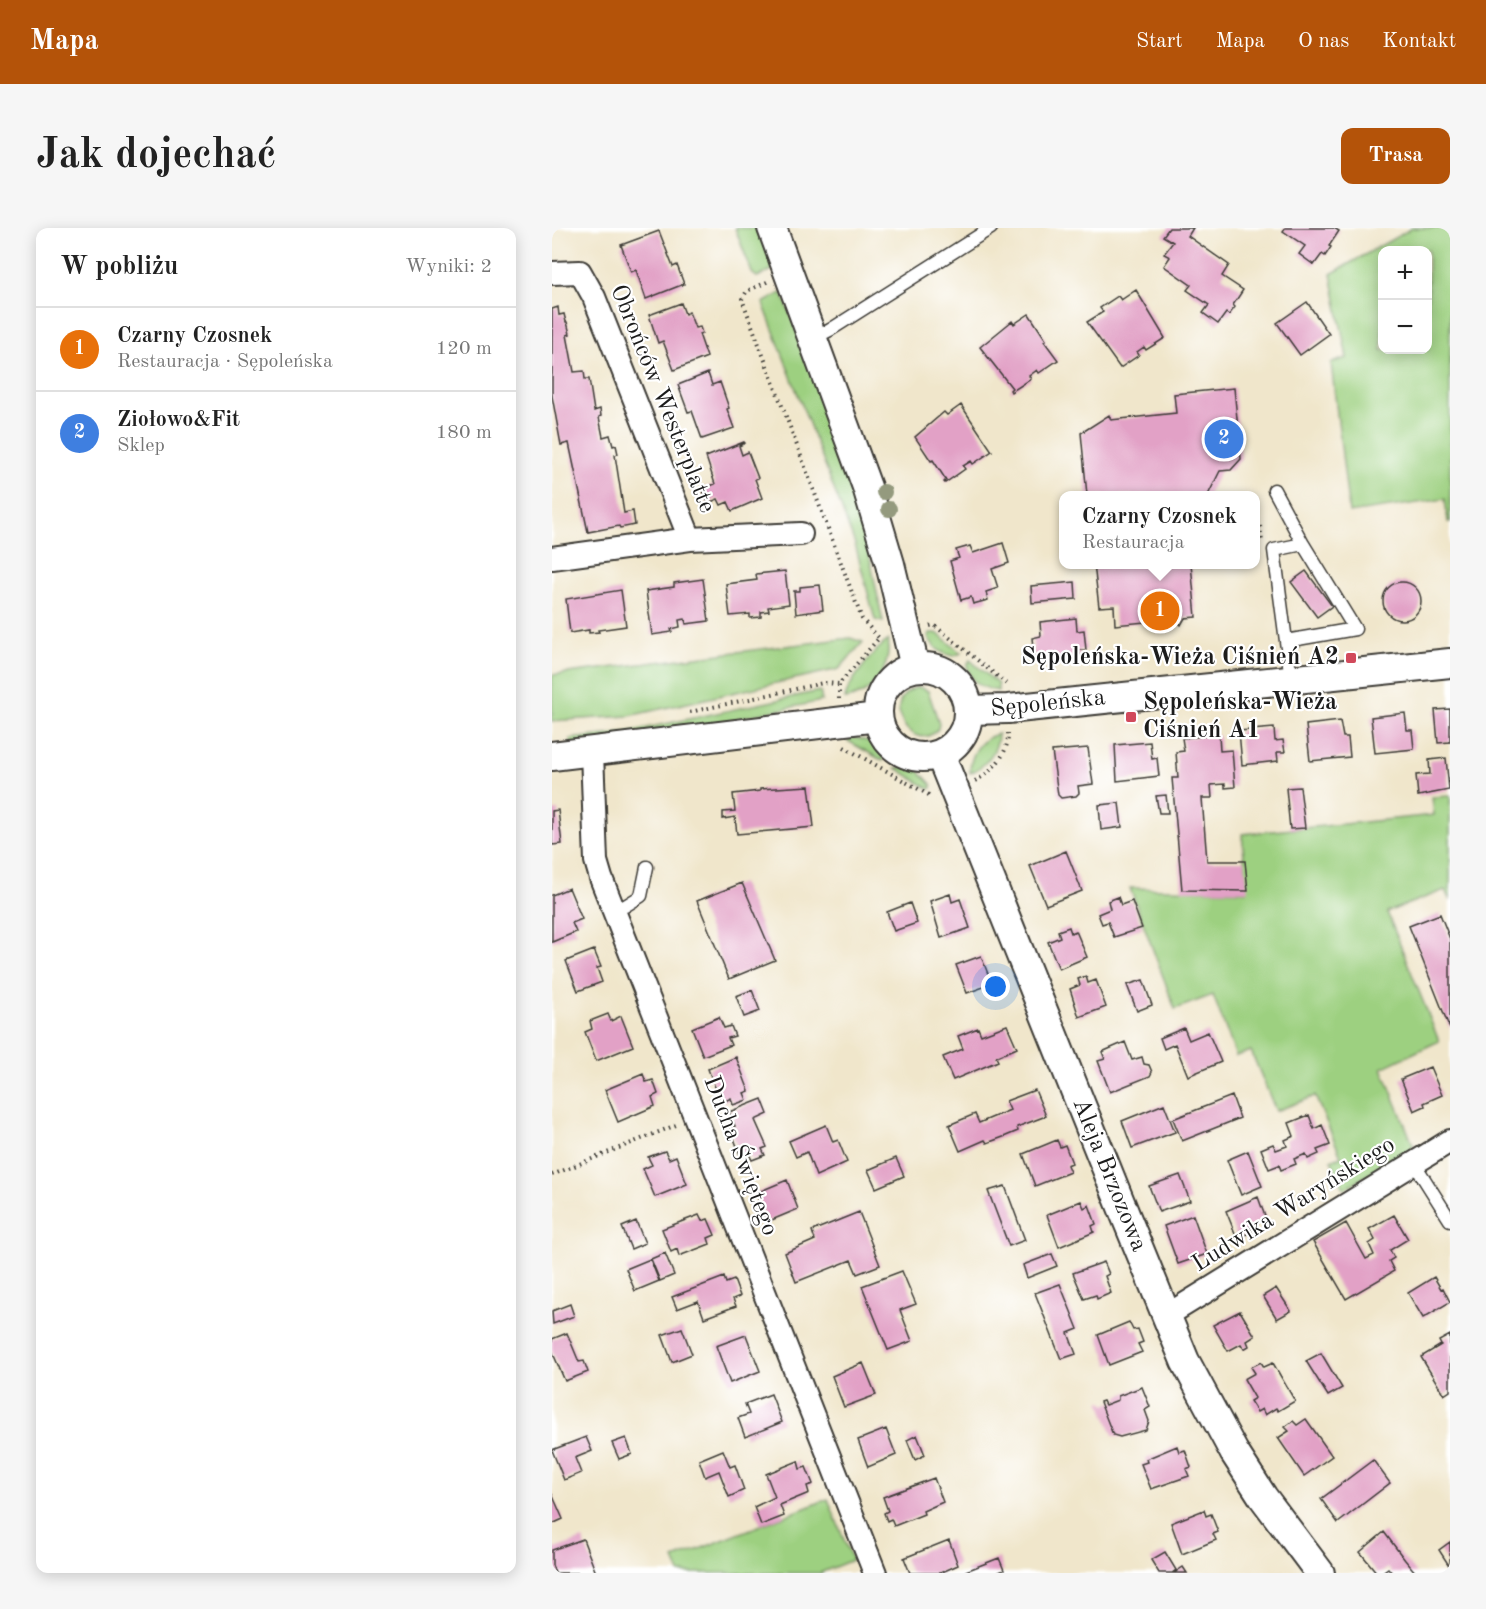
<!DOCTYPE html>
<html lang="pl">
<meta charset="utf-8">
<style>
:root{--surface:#fff;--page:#f6f6f6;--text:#222;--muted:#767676;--line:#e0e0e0;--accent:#b45309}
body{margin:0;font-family:"Old Standard TT",serif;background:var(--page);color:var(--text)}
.controls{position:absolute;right:18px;top:18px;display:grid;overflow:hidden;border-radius:12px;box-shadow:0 3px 15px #0003}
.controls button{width:54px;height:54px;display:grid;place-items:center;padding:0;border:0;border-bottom:2px solid var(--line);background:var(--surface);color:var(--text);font:30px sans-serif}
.you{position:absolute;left:444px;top:759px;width:21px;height:21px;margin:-15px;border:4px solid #fff;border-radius:50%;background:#1a73e8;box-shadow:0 0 0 9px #1a73e833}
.badge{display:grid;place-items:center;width:39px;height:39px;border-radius:50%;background:var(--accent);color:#fff;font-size:20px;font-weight:700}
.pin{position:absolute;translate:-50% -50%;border:3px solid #fff;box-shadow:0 2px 6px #0006}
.popup{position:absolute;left:507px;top:263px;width:201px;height:78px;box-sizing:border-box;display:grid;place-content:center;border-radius:12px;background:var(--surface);filter:drop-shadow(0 2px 4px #0005);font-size:20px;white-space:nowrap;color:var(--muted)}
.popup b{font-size:22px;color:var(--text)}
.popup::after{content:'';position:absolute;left:50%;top:100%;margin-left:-12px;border:12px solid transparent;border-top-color:var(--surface)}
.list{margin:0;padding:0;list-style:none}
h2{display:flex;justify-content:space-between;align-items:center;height:78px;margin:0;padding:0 24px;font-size:26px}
h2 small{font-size:20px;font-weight:400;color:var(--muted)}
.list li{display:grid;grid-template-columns:39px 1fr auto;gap:18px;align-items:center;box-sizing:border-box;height:84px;padding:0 24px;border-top:2px solid var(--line)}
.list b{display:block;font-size:22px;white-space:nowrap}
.list p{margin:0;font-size:20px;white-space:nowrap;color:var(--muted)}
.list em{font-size:20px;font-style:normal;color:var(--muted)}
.map{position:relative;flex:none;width:898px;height:1345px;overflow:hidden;border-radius:12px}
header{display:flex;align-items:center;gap:36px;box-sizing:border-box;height:84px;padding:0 30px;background:var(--accent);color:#fff}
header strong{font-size:28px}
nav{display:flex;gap:33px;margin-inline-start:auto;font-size:21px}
.intro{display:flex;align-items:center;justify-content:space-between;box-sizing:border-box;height:144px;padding:0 36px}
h1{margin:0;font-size:42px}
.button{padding:15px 27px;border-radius:12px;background:var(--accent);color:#fff;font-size:21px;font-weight:700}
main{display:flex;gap:36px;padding:0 36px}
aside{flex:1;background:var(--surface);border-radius:12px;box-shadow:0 3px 15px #0003}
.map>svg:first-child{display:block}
.green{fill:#9dd080;stroke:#5c764e;stroke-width:1.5;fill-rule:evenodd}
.building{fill:#e2a1c6}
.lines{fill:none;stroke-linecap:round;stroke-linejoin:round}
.service-casing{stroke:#3c3a36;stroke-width:15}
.minor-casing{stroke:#3c3a36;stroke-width:26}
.tertiary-casing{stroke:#3c3a36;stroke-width:32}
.path{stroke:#3c3a36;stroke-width:4;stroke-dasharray:1.5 4.5;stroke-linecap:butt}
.service{stroke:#fff;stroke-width:12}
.minor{stroke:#fff;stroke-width:22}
.tertiary{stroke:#fff;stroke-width:28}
.tree{fill:#949a7e}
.poi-dot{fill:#d1495b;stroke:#fff;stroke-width:2}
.labels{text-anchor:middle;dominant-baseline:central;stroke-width:4.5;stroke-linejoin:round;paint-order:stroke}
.street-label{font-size:24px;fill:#1c1c1c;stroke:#fff}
.poi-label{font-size:24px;font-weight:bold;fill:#1c1c1c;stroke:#fff;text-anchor:end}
</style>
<header>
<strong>Mapa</strong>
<nav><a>Start</a><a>Mapa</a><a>O nas</a><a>Kontakt</a></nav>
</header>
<div class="intro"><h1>Jak dojechać</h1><a class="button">Trasa</a></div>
<main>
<aside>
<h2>W pobliżu<small>Wyniki: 2</small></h2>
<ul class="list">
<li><span class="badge" style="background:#e8710a">1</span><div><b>Czarny Czosnek</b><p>Restauracja · Sępoleńska</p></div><em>120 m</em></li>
<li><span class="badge" style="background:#3f7fe0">2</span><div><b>Ziołowo&amp;Fit</b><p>Sklep</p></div><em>180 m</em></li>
</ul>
</aside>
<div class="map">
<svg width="898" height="1345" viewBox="0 0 898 1345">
<rect width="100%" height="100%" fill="#fff"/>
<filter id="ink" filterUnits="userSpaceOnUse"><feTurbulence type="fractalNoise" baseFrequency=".0167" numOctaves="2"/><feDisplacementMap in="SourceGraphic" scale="12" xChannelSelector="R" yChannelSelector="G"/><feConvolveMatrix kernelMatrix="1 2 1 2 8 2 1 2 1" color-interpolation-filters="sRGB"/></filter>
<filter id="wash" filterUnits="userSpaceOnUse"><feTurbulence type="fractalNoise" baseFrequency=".008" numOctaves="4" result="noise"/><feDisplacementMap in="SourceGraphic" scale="24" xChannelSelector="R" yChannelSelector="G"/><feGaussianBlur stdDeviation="1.35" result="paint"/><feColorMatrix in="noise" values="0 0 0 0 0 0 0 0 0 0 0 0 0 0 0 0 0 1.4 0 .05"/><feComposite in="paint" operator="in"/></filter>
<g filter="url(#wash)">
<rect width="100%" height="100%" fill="#f0e6cb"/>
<path class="green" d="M183,0H206L222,41L205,49L200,45Z
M860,0H898V294H896L893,271L797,285L779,135L795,130L779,46ZM830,22H876V122H830Z
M230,64L304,262L331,394L323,392L303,316L211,75Z
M378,405H385L409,425L402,428C389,426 382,420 376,409Z
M298,410L311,414L287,441L77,488L0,493V447Z
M336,412C339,440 322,467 293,471C296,454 322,423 336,412Z
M418,432L446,456V463C430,460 417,454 415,437Z
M367,459L376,463L387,495L386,501C360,530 324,469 367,459Z
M268,463L270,473L134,501L19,517L18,511L71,505Z
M446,506C446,523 433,539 418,545C418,527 427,511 446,506Z
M295,510C309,509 323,514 332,524L331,533L296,513Z
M356,538L366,542L380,557V560L377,561L344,540Z
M898,568V673L893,662L835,684L887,813L830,840L862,919L792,961L779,932L789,928L763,868L724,883L699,823L684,828L661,767L623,781L578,660L695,663L690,606L882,587L880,569Z
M276,1271L300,1332L268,1345H128L122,1331Z"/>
<g id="blocks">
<path class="building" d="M617,0H641L636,8L677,37L670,48L691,62L681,77L683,79L677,87L674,85L666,96L651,85L657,77L635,62L639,57L612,38L618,29L612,26L621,14L611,8Z
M733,0H782L787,3L777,18L779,19L773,28L770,26L762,37L747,26L753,18L731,3Z
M107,3L121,39L125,37L132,56L94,71L84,42L79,44L69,17Z
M584,62L613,110L594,122L592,119L585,124L587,127L568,140L535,94L551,84L548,80L566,68L569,72Z
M755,74L777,106L748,127L725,95Z
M129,75L133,86L137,84L143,100L148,99L150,105L147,106L155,129L122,142L111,113L106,115L97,87Z
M6,79L7,87L12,86L14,94H15L18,106L15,107L22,144L32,143L33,151H37L42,183L48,181L49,188L47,189L51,209L58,207L61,218L64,217L66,226L63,227L72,285L81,283L83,297L68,300L67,298L36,304L17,215L9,217L0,168V81Z
M477,86L494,112L492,113L506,132L487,145L485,142L477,148L479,151L459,164L458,162L460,160L428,119L460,93L462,96Z
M156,145L160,157L168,154L177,180L175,181L182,200L150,211L140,183L136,184L126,157Z
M682,160L689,231L679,242L668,243L656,267H535L529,205L557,187L559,192L624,185L622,166Z
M409,177L440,223L421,236L419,233L411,238L413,241L393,255L392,254L394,252L381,232L379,233L363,209L392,184L395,187Z
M192,214L193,215L187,218L190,227L196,224L206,250L203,251L210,270L180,283L176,274L169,277L166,271L156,275L150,261L163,256L154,229Z
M451,315L457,335L440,341L446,360L434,364L436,372L421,376L419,369L409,372L398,333L407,330L404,322L418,318L421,325Z
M542,336H639L644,389L633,390L629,397L624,391L563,397L562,378L547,379Z
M233,343L237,376L216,379L217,383L209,384V389L198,390V386L178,388L174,356L205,352L204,346Z
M754,343L780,378L765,389L739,354Z
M151,351L157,393L134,396L133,391L127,392L128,399L119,401L120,404L100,407L94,363L122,359V355Z
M523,354L524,371L480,375L479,358Z
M831 373a19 19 0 1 1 38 0a19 19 0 1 1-38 0Z
M268,357L271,382L244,386L242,363H248V359Z
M69,362L74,398L46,402L47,404L37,405V402L18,405L14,371Z
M524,390L525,403L532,402L534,422H527L528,431L492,435L491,427L482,428L480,410L489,408L488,394Z
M898,481V514L886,515L883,482Z
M853,485L855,502H860L862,521L823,525L819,489Z
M788,493L791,509H796L798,529L758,533L754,497Z
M722,500L723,513L731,512L733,524H725L726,533L690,537L687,503Z
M667,507L668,523L680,522L683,559L673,560V556L659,557L660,570H650L655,633H693L696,663L630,662L620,550H626L624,524L632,523L630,510Z
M598,514L600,531L605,530L607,548L565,553L563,517Z
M536,520L541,556L526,558L527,565L524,568L509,570L506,567L500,523Z
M894,530L897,562L866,568L864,547L878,546L877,532Z
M257,558L262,599L185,606L183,589L171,591V584L183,583L181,566L208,563V561Z
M748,559L753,600L738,601L734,560Z
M614,567L616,585H607L604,568Z
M567,575L570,599L549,602L547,577Z
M6,582L10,616L0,617V583Z
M514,623L530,663L494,677L478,638Z
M190,655L223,732L177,751L145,673Z
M17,660L30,691L20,695L24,704L0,714V667Z
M398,666L400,674L408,671L418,700L389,710L378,673Z
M566,669L569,677L580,673L590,700L562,709L556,694L550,696L546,686L558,681L556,673Z
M358,675L365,695L342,703L335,684Z
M888,686L898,711V801L857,698Z
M517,699L519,705L524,703L535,729L507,741L496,714L508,709L506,703Z
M42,722L49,739L45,740L50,754L26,763L14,733Z
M429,728L440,756L415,765L404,737Z
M534,748L536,755L544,752L554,779L527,789L518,761L528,757L526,751Z
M591,752L600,777L585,783L575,757Z
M200,762L208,783L192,789L184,768Z
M56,786L59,793L69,788L81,818L44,833L33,804L40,801L38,793Z
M167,789L172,800L179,798L183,808L176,810L179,817L151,828L140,800Z
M455,797L465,820L444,829L446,833L401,852L391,829L411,821L406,808L426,800L429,807Z
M632,800L637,812L656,804L669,834L636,848L623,816L612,821L608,810Z
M573,814L580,832L590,829L592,836L597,837L600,844L598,848L558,864L546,833L553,831L550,824Z
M184,829L197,863L192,865L195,872L181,877L179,870L169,875L156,841Z
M878,839L890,867L872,875L873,878L862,883L849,851Z
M91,846L94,854L101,852L106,866L100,869L103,878L66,894L53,862Z
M483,862L494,888L465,899L466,903L454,908L435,915L433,912L408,923L397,897L423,886L427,895L458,882L454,873Z
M680,868L688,890L630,913L621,891Z
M210,871L216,886L203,892L215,919L210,921L213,927L200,932L197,926L189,929L178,900L183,898L177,884Z
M612,876L623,904L580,920L570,893Z
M757,887L762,901L770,897L778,917L765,922L767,926L756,931L754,926L742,931L744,936L729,942L727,937L717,941L709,921L721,916L724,922L735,918L733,912L742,908L737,895Z
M274,897L281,914L286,912L295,934L264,948L255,924L244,929L237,913Z
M505,912L508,919L513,917L520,935L515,937L518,944L483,958L471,926Z
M113,923L117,931L124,928L135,956L103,969L91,941L100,937L96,929Z
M696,923L710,958L689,967L675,932Z
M344,930L352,948L324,960L316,942Z
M628,947L638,973L607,984L597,958Z
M235,952L246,981L215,994L204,965Z
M453,958L473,1012L457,1018L436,963Z
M706,969L714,991L698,998L700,1004L685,1010L674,983Z
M529,973L532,980L537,977L544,996L540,998L542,1004L507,1019L495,987Z
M307,984L328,1037L305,1046L299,1032L244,1054L233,1025L263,1012L260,1003Z
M147,987L150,993L156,991L163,1007L156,1010L158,1016L127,1028L125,1021L119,1024L110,1001Z
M641,987L655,1026L626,1036L612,998Z
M842,987L856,1011L838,1022L842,1030L837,1033L842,1043L794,1071L761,1014L794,995L814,1031L822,1027L817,1016L823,1012L817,1001Z
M84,993L93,1015L79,1021L70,999Z
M113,1025L122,1047L108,1053L99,1031Z
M500,1026L505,1038L475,1050L471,1037Z
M98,1031L107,1053L83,1063L74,1041Z
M552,1034L557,1046L553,1048L559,1065L545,1071L544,1067L532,1071L521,1045Z
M350,1043L364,1076L348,1082L360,1113L336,1122L310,1058Z
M172,1049L174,1055L182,1052L188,1068L181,1071L184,1078L152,1090L146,1073L125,1081L120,1069Z
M882,1049L889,1061L891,1060L898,1074L871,1090L856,1065Z
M508,1056L526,1101L516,1105L524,1126L509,1131L483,1065Z
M724,1060L739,1083L725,1091L711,1068Z
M18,1076L22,1088L1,1096L0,1083Z
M688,1083L703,1108L695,1113L697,1118L692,1121L689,1116L676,1123L661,1097Z
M577,1094L581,1102L586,1101L591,1114L586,1116L590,1124L557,1137L546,1107Z
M130,1100L140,1126L120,1134L110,1107Z
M15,1105L27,1134L32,1133L36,1144L13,1153L0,1123V1111Z
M194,1107L208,1143L178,1155L164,1118Z
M898,1107V1163L892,1167L869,1129L889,1117L887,1113Z
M769,1125L790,1160L776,1168L754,1133Z
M709,1134L712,1139L721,1135L743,1173L726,1183L724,1180L713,1187L710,1181L705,1184L698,1173L703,1170L692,1151L703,1145L699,1139Z
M311,1135L324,1167L292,1179L280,1148Z
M590,1159L598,1179L593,1182L597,1193L594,1202L568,1209L561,1207L548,1174L551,1173L553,1177L566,1172V1168Z
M219,1166L230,1194L193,1209L186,1190L197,1186L193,1176Z
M754,1191L780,1228L752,1248L726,1210L737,1203L733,1199L741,1193L745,1197Z
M334,1201L344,1227L316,1239L306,1212Z
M365,1207L373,1227L363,1232L355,1212Z
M34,1209L40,1223L23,1230L29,1245L12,1252L0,1222Z
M74,1210L80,1226L67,1231L60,1215Z
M625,1218L627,1224L633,1222L639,1239L634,1241L637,1248L599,1261L589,1236L595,1234L594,1231Z
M171,1222L178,1239L183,1237L192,1262L177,1269L167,1243L153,1249L147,1232Z
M821,1232L838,1255L786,1295L769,1271Z
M246,1233L248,1241L254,1239L261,1256L255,1258L257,1265L228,1277L232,1288L209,1297L202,1279L223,1269L214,1246Z
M382,1250L391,1274L371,1283L372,1286L342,1298L339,1291L335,1293L332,1285L336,1283L331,1269Z
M0,1266L11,1291L0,1296Z
M652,1282L654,1288L659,1286L666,1304L661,1306L664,1312L630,1326L619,1295Z
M832,1304L853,1332L864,1345H840L836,1340L829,1345H825L808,1324Z
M31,1311L44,1345H3L0,1337V1322Z
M397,1312L406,1337L388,1345H358L352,1330Z
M898,1314V1339L887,1322Z
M613,1324L624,1342L620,1345H607L599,1332Z
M447,1330L452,1342L445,1345H415L414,1343Z
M631,1339L635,1345H622Z"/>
</g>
</g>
<g filter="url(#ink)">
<use href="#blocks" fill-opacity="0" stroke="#3c3a36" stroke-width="1.5"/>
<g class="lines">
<defs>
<path id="service" d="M260,111L278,102L439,0
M722,262L751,316L722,322L739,451
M734,413L803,401L751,316
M62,681L73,678L89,668L95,639
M862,935L898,992"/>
<path id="minor" d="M0,45L28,44L42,69L138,311
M0,330L138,311L249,306
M40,524L44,633L49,650L323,1345
M614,1088L898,913"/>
<path id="tertiary" d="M220,0L315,259L338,336L363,439
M326 484a45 45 0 1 1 90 0a45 45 0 1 1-90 0Z
M417,482L456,481L898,435
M388,526L574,989L633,1133L682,1224L711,1269L768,1345
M0,528L326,489"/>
</defs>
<use href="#service" class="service-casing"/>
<use href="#minor" class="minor-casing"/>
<use href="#tertiary" class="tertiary-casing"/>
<path class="path" d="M215,54L195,63L190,71L310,391L327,410
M708,298L710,314
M378,398L382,397L455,456
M287,471V456L327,410
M138,484L271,455L287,456
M292,519L377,567
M423,553C440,544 457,526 456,505
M0,947L124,897"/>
<use href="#service" class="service"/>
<use href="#minor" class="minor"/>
<use href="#tertiary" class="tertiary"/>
</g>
<g class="tree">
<circle cx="332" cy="264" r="8"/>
<circle cx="337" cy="281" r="8"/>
</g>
</g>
<g class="poi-dot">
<rect x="793" y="424" width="12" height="12" rx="3"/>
<rect x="573" y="483" width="12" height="12" rx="3"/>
</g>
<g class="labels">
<g class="street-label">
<text transform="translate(110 171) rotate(68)">Obrońców Westerplatte</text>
<text transform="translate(496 476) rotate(-6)">Sępoleńska</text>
<text transform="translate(188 928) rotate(69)">Ducha Świętego</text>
<text transform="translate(557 947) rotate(68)">Aleja Brzozowa</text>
<text transform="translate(742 977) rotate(-32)">Ludwika Waryńskiego</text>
</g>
<g class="poi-label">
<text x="787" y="430">Sępoleńska-Wieża Ciśnień A2</text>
<text x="591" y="475" text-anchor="start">Sępoleńska-Wieża<tspan x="591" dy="28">Ciśnień A1</tspan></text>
</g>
</g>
</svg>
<div class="controls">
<button>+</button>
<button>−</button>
</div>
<div class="you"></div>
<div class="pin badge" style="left:608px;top:383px;background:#e8710a">1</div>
<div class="popup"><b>Czarny Czosnek</b>Restauracja</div>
<div class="pin badge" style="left:672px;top:211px;background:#3f7fe0">2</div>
</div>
</main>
